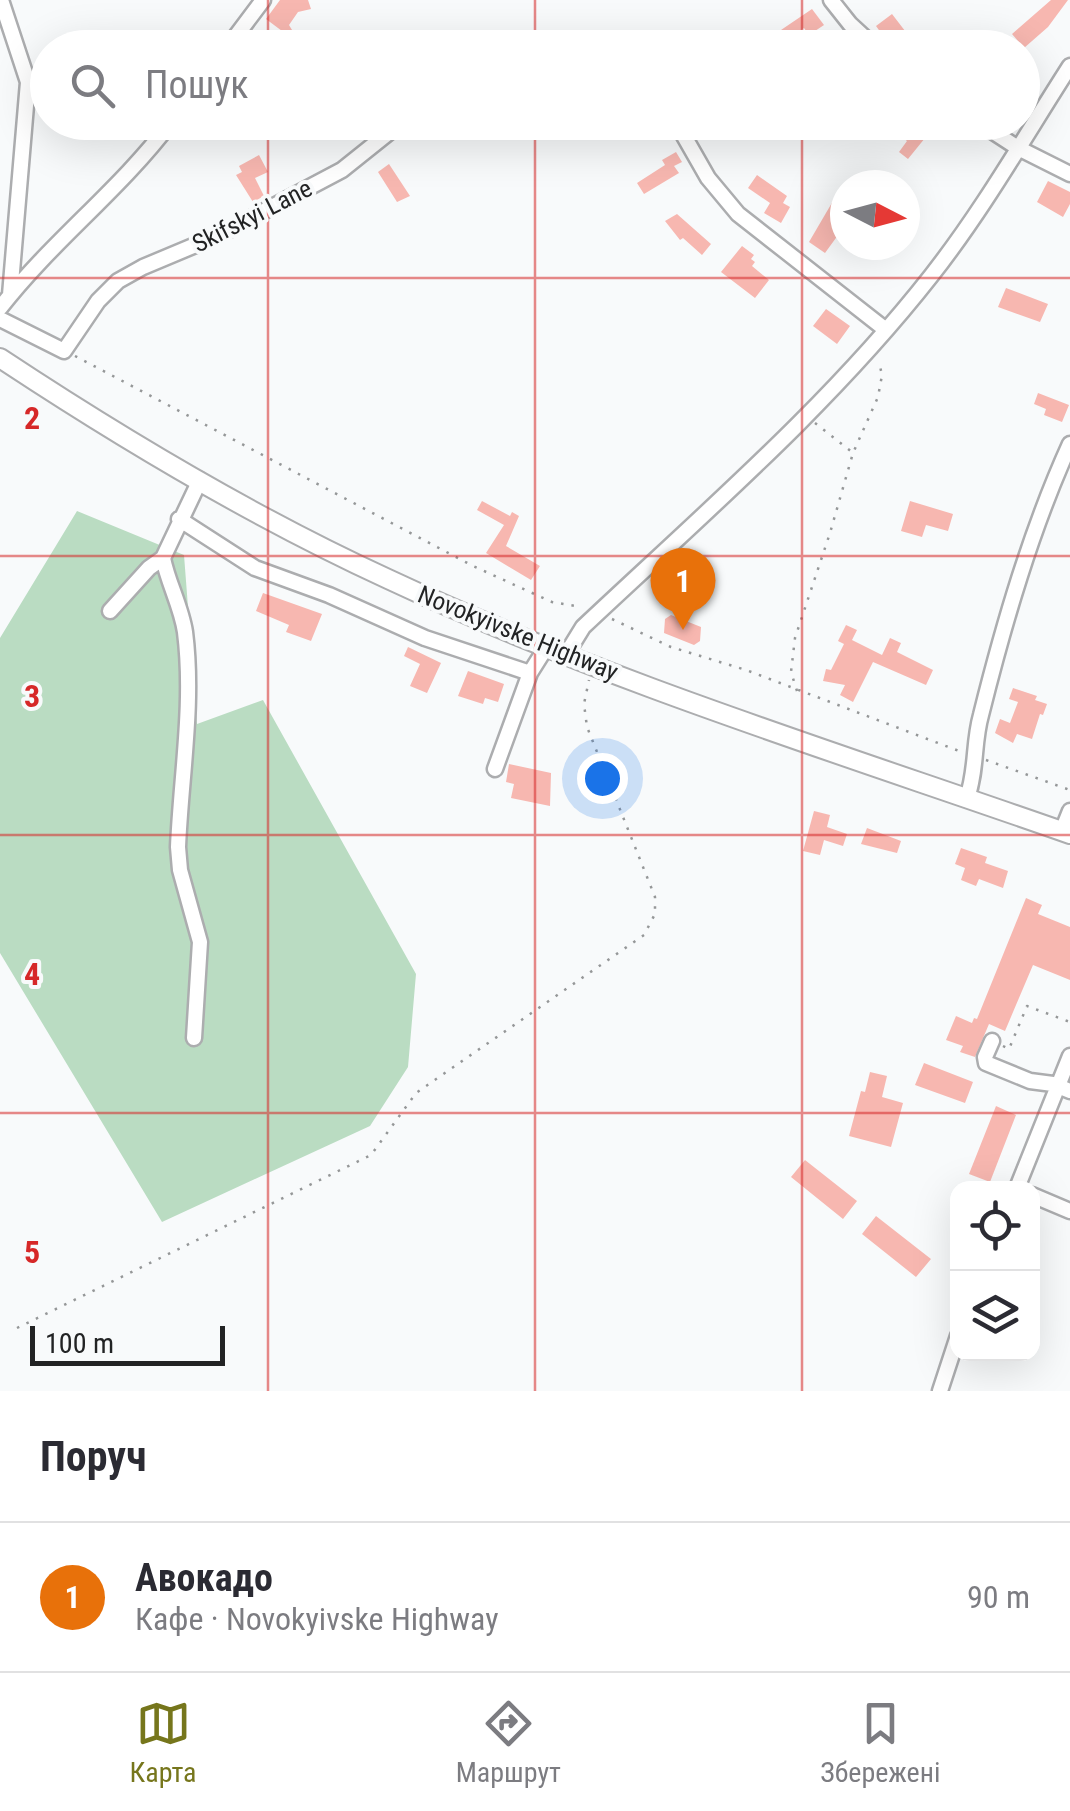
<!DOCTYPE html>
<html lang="uk">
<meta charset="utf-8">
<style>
:root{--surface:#fff;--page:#f7f7f7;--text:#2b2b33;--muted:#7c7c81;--line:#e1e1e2;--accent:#76761c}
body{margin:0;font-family:"Roboto Condensed",sans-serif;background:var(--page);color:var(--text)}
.controls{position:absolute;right:30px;bottom:30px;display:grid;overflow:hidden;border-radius:20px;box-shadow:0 10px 40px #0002}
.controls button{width:90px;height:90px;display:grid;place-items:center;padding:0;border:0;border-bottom:2px solid var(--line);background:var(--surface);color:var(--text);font:50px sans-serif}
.compass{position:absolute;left:830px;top:170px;width:90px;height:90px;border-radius:50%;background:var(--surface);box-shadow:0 10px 40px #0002;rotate:96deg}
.scale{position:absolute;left:30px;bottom:25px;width:195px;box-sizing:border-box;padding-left:10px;border:5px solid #222324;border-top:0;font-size:28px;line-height:35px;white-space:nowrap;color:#222324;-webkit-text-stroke:8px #f8fafb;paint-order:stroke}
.you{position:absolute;left:602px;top:778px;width:35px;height:35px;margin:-25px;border:8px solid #fff;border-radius:50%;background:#1a73e8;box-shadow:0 0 0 15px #1a73e833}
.badge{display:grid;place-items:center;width:65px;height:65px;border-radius:50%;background:var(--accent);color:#fff;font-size:32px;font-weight:700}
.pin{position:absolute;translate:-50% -82px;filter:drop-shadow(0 2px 5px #0008)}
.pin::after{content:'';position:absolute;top:52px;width:35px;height:30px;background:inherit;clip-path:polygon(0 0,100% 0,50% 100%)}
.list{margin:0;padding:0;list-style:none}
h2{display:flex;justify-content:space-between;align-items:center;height:130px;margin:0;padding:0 40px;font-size:42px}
h2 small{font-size:32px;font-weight:400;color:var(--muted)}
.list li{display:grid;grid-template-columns:65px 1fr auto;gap:30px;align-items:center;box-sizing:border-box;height:150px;padding:0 40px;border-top:2px solid var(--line)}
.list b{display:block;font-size:38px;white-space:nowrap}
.list p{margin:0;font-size:32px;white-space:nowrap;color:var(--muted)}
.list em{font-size:32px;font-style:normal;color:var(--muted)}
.icon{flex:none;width:55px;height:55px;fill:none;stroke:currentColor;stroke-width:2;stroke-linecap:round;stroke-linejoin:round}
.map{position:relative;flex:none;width:1070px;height:1391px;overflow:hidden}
.search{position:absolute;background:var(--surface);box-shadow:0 10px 40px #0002;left:30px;right:30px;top:30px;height:110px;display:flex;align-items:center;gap:25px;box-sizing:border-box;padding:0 35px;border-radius:55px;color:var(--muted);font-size:38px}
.sheet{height:280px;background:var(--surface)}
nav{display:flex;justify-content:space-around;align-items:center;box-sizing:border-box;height:140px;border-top:2px solid var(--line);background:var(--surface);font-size:28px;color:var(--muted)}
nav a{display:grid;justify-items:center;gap:5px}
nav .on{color:var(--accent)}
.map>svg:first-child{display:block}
.green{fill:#badcc2}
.building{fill:#f7b7b0}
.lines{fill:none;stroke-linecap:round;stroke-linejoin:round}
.minor-casing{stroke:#acadaf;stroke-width:19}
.major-casing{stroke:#acadaf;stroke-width:22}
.path{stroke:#959798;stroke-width:2.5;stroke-dasharray:2.5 8;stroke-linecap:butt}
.minor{stroke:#fff;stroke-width:14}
.major{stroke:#fff;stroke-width:18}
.grid{fill:none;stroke:#d62828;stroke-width:2.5;stroke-opacity:0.55}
.labels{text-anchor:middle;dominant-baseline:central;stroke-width:8;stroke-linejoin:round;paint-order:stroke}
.street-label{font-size:25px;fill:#222324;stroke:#f8fafb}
.grid-label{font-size:32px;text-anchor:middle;font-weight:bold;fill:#d62828;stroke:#f8fafb;stroke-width:8;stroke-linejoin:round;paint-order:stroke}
</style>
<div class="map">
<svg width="1070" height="1391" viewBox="0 0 1070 1391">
<rect width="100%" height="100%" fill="#f8fafb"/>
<path class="green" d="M77,511L184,555L197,724L263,700L416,974L408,1067L370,1126L162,1222L0,953V638Z"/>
<path class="building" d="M280,0H308L311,9L298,12L289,25L303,48H277L271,38L282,31L266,19Z
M1051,0H1068L1048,27L1024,48L1012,34Z
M812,9L824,25L809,35L804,28L788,39L781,30Z
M892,14L912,40L917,35L924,41L919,48H892L876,26Z
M912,122H938L908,159L899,152L907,141L901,136Z
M676,152L682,162L674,166L679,173L644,194L637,183L665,165L662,160Z
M259,155L268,172L255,178L264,196L253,202L236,175L242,172L239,166Z
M389,164L410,196L397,202L378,172Z
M757,175L787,196L783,203L790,207L781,223L764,213L770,203L748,188Z
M1048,181L1070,192V204L1063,217L1037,202Z
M833,201L844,208L833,225L841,231L825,253L809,242Z
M677,214L711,244L702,255L683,238L680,240L665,221Z
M742,246L754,255L751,259L755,262L752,266L769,280L755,298L721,272Z
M1006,288L1048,304L1040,322L998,307Z
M826,309L850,326L837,344L813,326Z
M1038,393L1069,405L1062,422L1044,415L1046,409L1034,404Z
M482,501L510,516L512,512L519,516L506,546L540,566L531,580L486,553L504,525L477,510Z
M910,501L953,514L948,531L926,525L922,537L901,531Z
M263,593L322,614L311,641L286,632L289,625L256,611Z
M671,615L701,627L700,641L694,645L664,633L665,619Z
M846,625L857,630L852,640L882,655L890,638L901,643L897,652L933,670L926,685L873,662L853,702L840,695L845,685L823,681L826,669L831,670L844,644L838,641Z
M408,647L441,663L427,693L410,686L420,664L404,656Z
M468,671L504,684L498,702L485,698L483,704L458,696Z
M1013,688L1037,696L1035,700L1047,704L1043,715L1040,714L1032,739L1017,734L1013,743L995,733L1000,719L1010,723L1018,702L1009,699Z
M509,764L551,773L550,806L511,798L514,784L506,782Z
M814,811L830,815L827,827L847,834L843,846L824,840L820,855L803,851Z
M867,828L901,841L897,853L861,844Z
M961,848L987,857L985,863L1008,871L1003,888L979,879L976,886L961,880L965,868L955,864Z
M1026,898L1042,905L1038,914L1070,927V980L1033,965L1005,1031L989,1024L975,1057L960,1052L963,1046L946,1040L956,1016L972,1023L974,1018L977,1019Z
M924,1063L973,1082L965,1103L915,1085Z
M870,1072L887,1076L882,1097L903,1103L891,1147L849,1136L861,1091L865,1092Z
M996,1106L1016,1115L990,1182L969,1174Z
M805,1160L857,1201L843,1219L791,1177Z
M876,1216L931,1259L916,1277L862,1234Z"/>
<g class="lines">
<defs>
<path id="minor" d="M1,0L28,82L10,295
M831,0L850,24L876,48
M630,43L633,48
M227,48L263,0
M676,122L708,178L738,214L886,330
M978,122L1018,148L1070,174
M0,308C52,241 120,190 171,122
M0,319L64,351L98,301L118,281L143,267L217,236L342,170L402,122
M179,519L255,568L329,595L425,638L530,673
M163,558C168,583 181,606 185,632C194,703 181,776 178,847L180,870L200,942L194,1038
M110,611L149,568L163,558L200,480
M567,653L583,627C703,514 829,406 931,276C983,210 1025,136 1070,66
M495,769L530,673L547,646
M967,798C977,770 973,743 981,715C1004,623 1031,530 1070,444
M1062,831L1070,811
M992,1041L985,1057L986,1063L1030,1081L1053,1084L1070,1091
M1017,1188L1070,1056
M1032,1195L1070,1211
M940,1391L958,1336"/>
<path id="major" d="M0,358C124,440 253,517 388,579C608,682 842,754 1070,834"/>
</defs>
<use href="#minor" class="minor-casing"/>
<use href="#major" class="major-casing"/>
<path class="path" d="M75,356L473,566L552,602L581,607
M815,423L852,452
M612,619L671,647L746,670L959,751
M797,691L791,672L795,638L830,533L853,453L878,397L882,375L879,362
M986,760L1070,790
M1003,1046L1009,1049L1027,1006L1070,1022
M17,1328L371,1155L416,1093L644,935L655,914V897L587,727L584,704L589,680"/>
<use href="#minor" class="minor"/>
<use href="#major" class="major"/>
</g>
<path class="grid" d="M268,0V48M535,0V48M802,0V48M268,122V1391M535,122V1391M802,122V1391M0,278H1070M0,556H1070M0,835H1070M0,1113H1070"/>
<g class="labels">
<g class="street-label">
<text transform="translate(252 216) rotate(-27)">Skifskyi Lane</text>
<text transform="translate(518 633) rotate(22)">Novokyivske Highway</text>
</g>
</g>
<g class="grid-label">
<text x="32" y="429">2</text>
<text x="32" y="707">3</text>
<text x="32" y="985">4</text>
<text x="32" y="1263">5</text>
</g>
</svg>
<div class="controls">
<button><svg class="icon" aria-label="locate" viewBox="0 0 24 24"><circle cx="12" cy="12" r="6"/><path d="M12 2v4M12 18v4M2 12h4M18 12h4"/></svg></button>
<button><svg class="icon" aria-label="layers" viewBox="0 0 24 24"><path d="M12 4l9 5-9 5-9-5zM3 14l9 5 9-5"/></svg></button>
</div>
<svg class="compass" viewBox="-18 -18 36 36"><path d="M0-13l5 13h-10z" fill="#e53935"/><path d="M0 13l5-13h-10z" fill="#7c7c81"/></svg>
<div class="scale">100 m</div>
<div class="you"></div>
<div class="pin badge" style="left:683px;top:630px;background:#e8710a">1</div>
<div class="search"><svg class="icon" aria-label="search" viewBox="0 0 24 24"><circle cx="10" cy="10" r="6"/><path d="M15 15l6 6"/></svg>Пошук</div>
</div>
<section class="sheet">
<h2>Поруч<small></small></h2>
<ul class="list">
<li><span class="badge" style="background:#e8710a">1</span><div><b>Авокадо</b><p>Кафе · Novokyivske Highway</p></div><em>90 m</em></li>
</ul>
</section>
<nav>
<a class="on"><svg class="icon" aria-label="map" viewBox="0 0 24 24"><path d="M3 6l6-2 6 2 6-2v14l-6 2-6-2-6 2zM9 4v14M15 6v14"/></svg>Карта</a>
<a><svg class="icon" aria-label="directions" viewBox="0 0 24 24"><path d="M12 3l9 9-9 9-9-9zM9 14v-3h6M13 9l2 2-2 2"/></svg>Маршрут</a>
<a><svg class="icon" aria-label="saved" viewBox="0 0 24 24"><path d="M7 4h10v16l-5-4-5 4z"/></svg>Збережені</a>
</nav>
